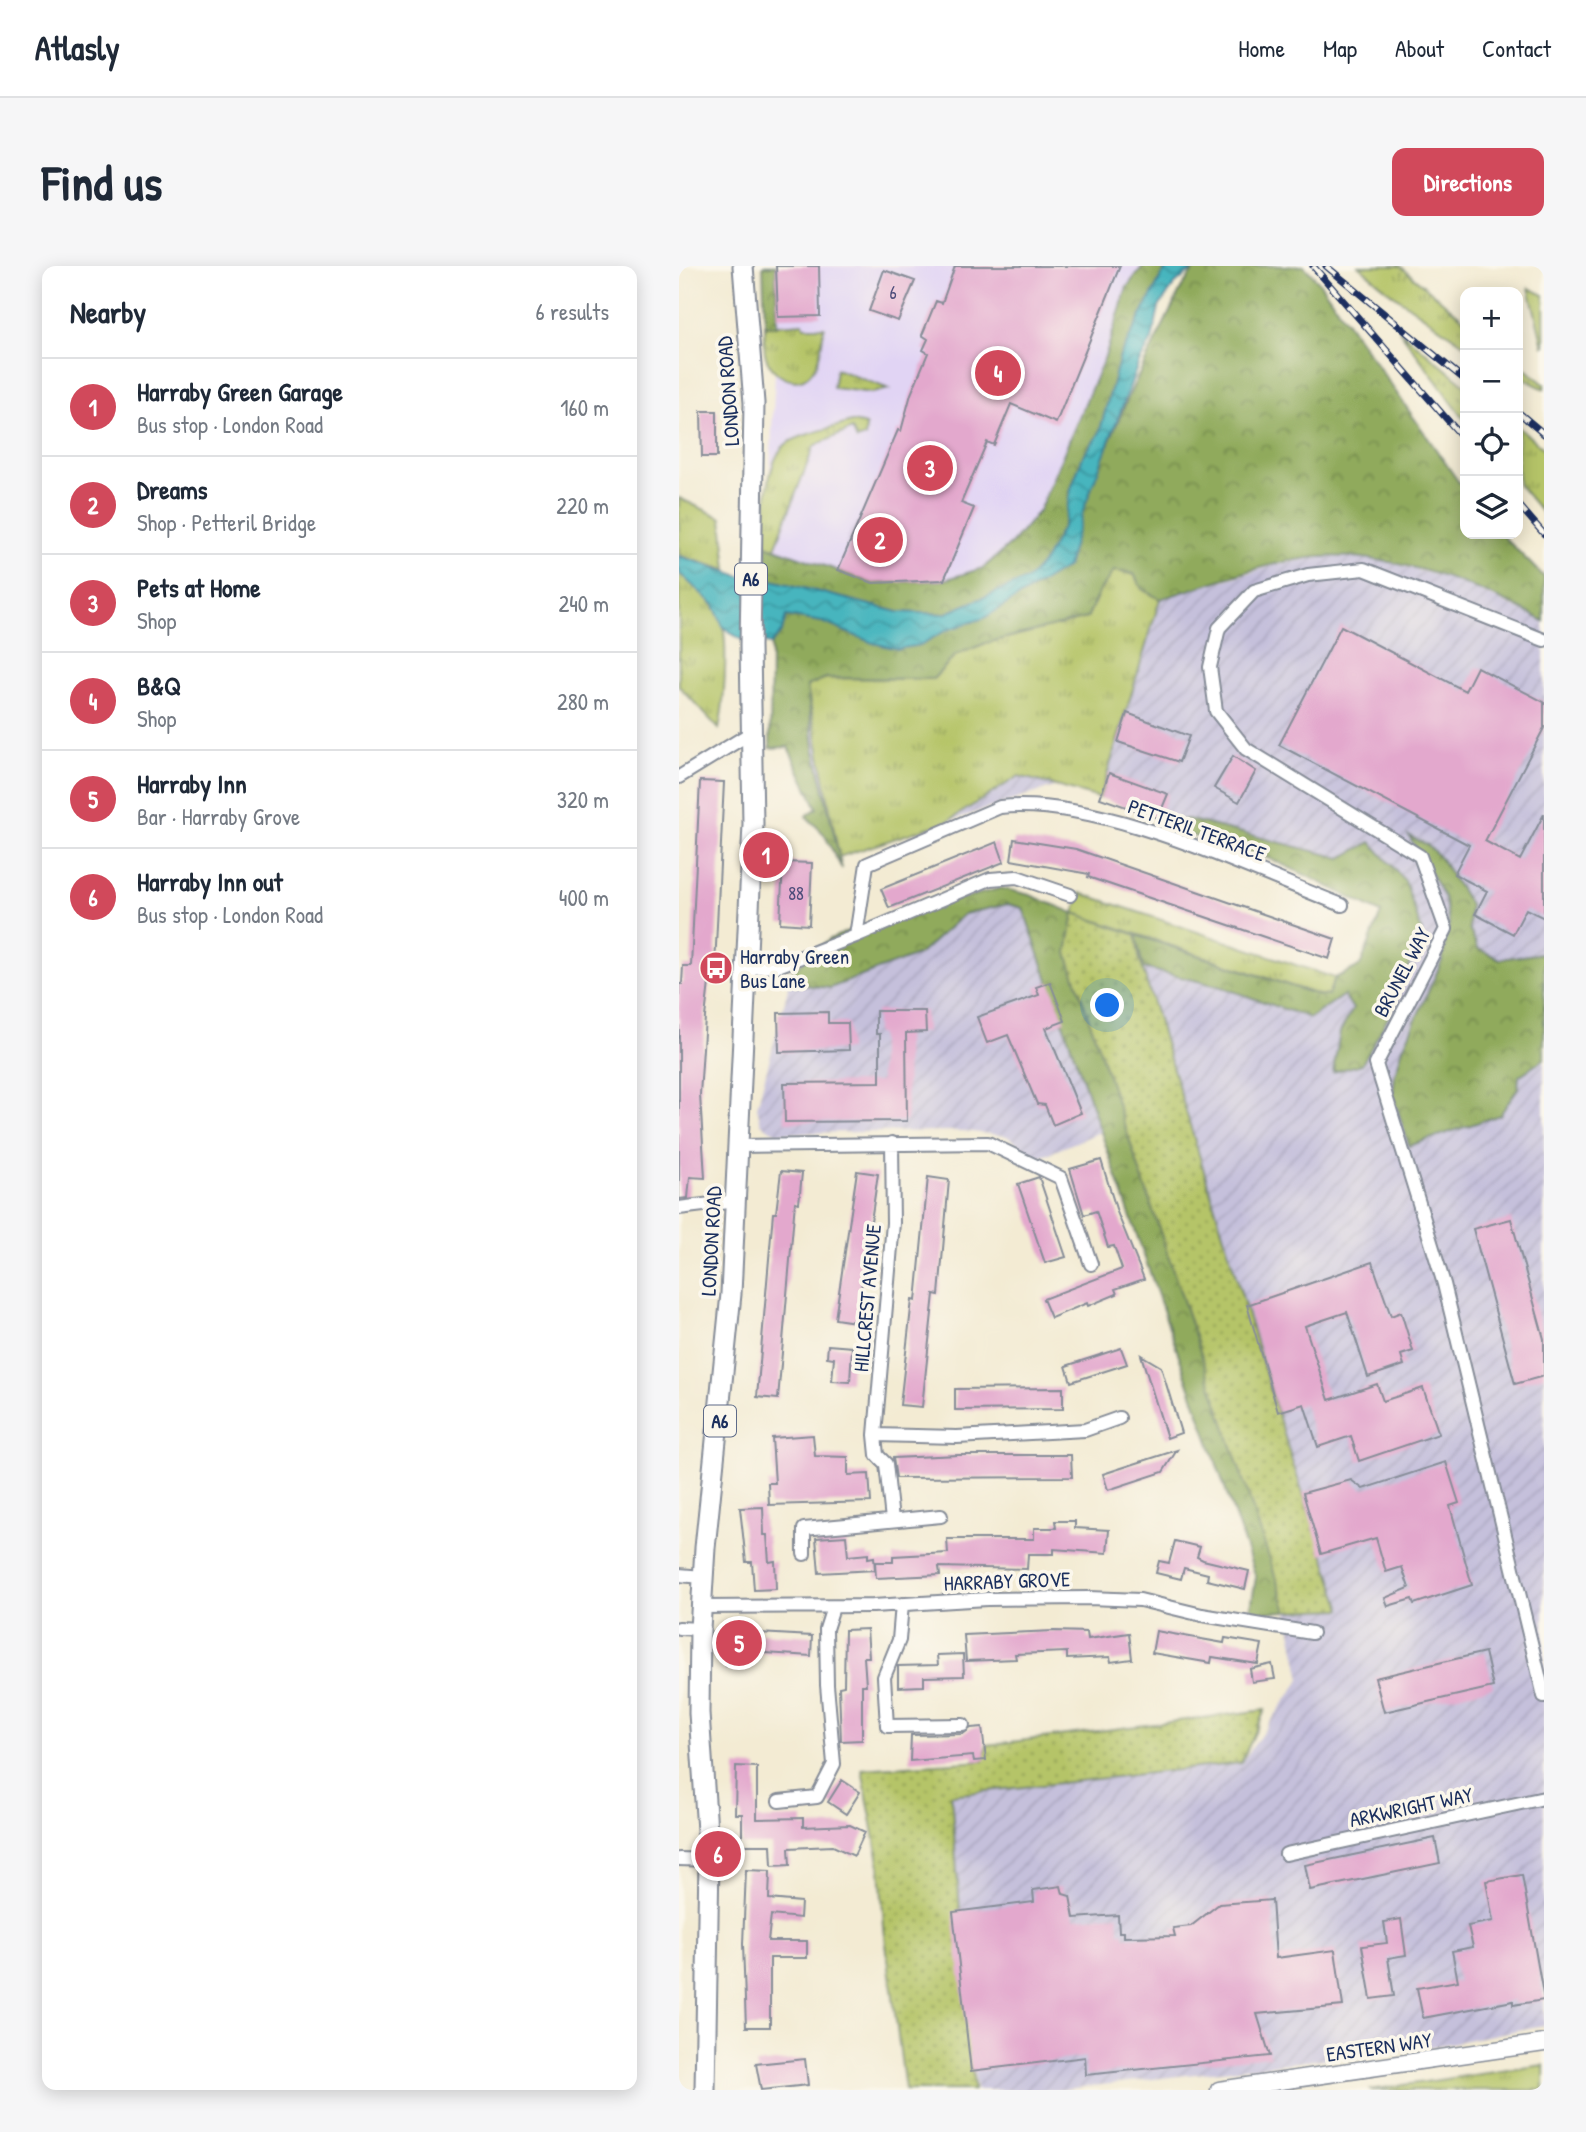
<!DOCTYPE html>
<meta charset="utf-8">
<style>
:root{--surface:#fff;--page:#f6f6f7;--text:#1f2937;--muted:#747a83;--line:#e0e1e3;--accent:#d1495b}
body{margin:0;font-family:"Patrick Hand",sans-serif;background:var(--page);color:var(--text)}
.controls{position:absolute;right:21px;top:21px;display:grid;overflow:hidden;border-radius:14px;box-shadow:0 4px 18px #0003}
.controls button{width:63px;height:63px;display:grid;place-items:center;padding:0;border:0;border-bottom:2px solid var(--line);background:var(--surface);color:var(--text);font:35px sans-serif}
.you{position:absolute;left:429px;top:740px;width:24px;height:24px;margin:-18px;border:5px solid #fff;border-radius:50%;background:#1a73e8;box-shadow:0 0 0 10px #1a73e833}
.badge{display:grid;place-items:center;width:46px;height:46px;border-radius:50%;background:var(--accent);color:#fff;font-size:23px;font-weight:700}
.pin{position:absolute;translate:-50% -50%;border:4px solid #fff;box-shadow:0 2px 7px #0006}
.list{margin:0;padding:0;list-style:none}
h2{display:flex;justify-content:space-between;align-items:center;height:91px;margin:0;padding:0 28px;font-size:30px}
h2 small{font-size:23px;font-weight:400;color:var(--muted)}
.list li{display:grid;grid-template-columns:46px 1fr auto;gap:21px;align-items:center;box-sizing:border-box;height:98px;padding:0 28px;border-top:2px solid var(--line)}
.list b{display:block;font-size:26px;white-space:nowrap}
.list p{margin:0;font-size:23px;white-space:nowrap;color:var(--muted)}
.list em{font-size:23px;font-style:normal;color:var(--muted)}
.icon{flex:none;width:38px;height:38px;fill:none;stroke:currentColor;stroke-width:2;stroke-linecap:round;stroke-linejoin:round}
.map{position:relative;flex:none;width:865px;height:1824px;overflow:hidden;border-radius:14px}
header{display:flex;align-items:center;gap:42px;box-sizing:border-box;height:98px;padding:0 35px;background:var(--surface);border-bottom:2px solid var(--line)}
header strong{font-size:33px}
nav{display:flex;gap:38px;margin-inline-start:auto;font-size:24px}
.intro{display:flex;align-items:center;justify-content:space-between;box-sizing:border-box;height:168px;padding:0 42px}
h1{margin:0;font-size:49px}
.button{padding:18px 32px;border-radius:14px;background:var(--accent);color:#fff;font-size:24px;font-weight:700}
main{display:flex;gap:42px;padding:0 42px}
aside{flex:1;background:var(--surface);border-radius:14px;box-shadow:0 4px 18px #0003}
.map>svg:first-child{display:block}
.built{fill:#e1d4f4}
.industrial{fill:url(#industrial-furrows)}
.grass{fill:url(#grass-tufts);stroke:#687a62;stroke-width:2}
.forest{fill:url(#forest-crowns);stroke:#566c5d;stroke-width:2}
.garden{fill:url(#garden-dots);stroke:#687a62;stroke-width:2}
.water{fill:url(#water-waves);stroke:#30728e;stroke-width:2}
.building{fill:#e3a8cd}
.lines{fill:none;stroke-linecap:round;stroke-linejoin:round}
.minor-casing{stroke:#878d98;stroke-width:16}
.tertiary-casing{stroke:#878d98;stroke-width:19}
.primary-casing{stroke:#878d98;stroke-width:23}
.minor{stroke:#fff;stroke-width:12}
.tertiary{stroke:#fff;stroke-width:16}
.primary{stroke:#fff;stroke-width:19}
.rail-casing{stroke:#1b2f5e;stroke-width:7}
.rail{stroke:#fbf7ec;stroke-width:4.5;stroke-dasharray:13;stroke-linecap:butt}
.labels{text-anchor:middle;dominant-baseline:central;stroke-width:7;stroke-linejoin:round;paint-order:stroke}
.number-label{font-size:18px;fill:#4d4d7a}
.shield{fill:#fbf7ec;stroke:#5e6b89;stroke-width:2}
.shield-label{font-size:19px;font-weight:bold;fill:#1b2f5e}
.street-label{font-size:21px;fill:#1b2f5e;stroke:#fbf7ec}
.poi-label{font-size:21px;fill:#1b2f5e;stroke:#fbf7ec;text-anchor:start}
</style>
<header>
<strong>Atlasly</strong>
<nav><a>Home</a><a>Map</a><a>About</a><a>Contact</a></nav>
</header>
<div class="intro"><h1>Find us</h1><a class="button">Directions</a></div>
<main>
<aside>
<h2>Nearby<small>6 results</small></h2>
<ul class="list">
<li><span class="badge">1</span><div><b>Harraby Green Garage</b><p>Bus stop · London Road</p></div><em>160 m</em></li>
<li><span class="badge">2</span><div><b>Dreams</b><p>Shop · Petteril Bridge</p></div><em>220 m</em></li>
<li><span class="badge">3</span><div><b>Pets at Home</b><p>Shop</p></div><em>240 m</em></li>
<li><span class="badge">4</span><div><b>B&amp;Q</b><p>Shop</p></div><em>280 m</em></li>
<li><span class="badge">5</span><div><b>Harraby Inn</b><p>Bar · Harraby Grove</p></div><em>320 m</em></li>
<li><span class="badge">6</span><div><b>Harraby Inn out</b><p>Bus stop · London Road</p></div><em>400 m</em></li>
</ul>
</aside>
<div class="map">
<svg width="865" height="1824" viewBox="0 0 865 1824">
<defs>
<pattern id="industrial-furrows" width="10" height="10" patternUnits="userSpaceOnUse" patternTransform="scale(1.75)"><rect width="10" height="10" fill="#c5c0db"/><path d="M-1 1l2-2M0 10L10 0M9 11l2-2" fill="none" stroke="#a9a5be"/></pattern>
<pattern id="grass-tufts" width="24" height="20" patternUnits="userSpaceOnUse" patternTransform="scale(1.75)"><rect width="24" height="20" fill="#b5c467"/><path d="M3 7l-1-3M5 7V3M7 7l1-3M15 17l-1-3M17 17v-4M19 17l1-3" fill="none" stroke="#92a058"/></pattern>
<pattern id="forest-crowns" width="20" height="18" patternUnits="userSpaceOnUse" patternTransform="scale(1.75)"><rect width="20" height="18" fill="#90aa5c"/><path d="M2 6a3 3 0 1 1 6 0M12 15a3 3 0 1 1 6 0" fill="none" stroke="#758b4f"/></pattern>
<pattern id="garden-dots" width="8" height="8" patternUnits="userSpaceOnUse" patternTransform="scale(1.75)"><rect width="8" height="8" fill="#b5c467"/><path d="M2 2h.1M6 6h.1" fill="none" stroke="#92a058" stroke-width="1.8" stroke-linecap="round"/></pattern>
<pattern id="water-waves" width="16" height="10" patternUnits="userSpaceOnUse" patternTransform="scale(1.75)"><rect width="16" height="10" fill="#46b5be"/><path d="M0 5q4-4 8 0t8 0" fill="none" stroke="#3a949e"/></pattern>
</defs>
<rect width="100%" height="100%" fill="#fbf7ec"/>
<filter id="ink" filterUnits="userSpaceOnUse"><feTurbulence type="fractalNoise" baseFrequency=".0143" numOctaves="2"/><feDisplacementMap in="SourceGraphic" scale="14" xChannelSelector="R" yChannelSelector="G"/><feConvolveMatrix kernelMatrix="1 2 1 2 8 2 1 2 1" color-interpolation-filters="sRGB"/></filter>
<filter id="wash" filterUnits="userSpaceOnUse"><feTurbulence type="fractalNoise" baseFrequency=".00686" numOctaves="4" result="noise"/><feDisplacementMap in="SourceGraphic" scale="28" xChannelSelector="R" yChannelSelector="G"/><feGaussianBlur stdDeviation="1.57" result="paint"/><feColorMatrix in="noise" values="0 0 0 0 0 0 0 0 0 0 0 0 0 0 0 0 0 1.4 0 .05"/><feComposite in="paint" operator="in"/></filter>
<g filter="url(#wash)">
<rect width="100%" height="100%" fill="#f3ebd3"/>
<path class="built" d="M97,0H464L448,21L427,88L360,245L333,277L304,302L265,314L194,317L87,279L99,51Z"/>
<path class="industrial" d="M641,291L693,292L778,315L865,355V1759L757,1780L379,1824H297L272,1528L562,1497L622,1413L608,1345L663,1342L614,1198L464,702L539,720L665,728L674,743L661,766L654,806L683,798L716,739L743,666L662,592L509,553L491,556L416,530L375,521L160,591L135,481L128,420L150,412L254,413L408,352L420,326L529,319L597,299Z
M329,638L344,642L400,796L421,866L359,892L328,870L284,865L97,867L82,858L78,841L109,723L108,717L151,722L264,666L285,648Z"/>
<path class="grass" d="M680,0H721L786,54V79L713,28Z
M850,22L865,29V80H864Z
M124,57L125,61H145C143,75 142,92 134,104C120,127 90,109 86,87C84,79 86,68 86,60Z
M720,64L786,119V155L785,153Z
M839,97L865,118V123L839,110Z
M157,103L210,123L193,127L154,122Z
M173,156L187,159L186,171L178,174L173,163L135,180L96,282L87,279C86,252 85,198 106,179C117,169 157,161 173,156Z
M839,161L865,183V249L839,218Z
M0,232L43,252L48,304L0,290Z
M435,304L455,308L463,323L481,333L421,532L340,510L269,555L160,591L128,420L147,412L254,413L277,389L307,377L408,352L420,326Z
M0,307C18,317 39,340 44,360C49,383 45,440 40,463L0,420Z
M402,627L656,712L649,729H639L395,647Z
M865,1799V1824H690Z"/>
<path class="forest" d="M84,0H97L98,60H86Z
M464,0H488L441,90L420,168L404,190L392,223L385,258L375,278L398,252L451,127L502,23L517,0H625L640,16L786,225V268H822L865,311V355C801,320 715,286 641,291C587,295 533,318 481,333L463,323L455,308L435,305L420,325L408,352L307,377L277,389L254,413L147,412L128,420L135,481L163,603L145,568L127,550L138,542L109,481L91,482L92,378L103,365L107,350L235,371L341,317L265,348L219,346L89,313L87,279L194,317L265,314L304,302L333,277L360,245L427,88L448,21Z
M508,553L662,592L692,576L726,615L743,666L716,739L683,798L654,806L661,766L674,743L665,729L631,752L539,720L464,702L457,669L639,729H649L656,712L681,700L702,647C637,615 569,574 496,568L491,556Z
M730,570L749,579L762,593L791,639L790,662L799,683L821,693L865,687V793L840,810L839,822L821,849L730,880L714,829L716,808L724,782L763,695L770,657L765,631Z
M322,622L351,629L395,647L388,687L608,1345L571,1347L577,1311L344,642L329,638L285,648L241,688L151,722L108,717L109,708L149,674L178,661Z"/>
<path class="garden" d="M395,647L457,669L460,691L614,1198L663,1343L608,1345L388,687Z
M586,1444L562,1497L272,1529L295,1824H226L205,1662L201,1601L183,1503L304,1495L308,1479Z"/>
<path class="water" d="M488,0H518L495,19L480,41L473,74L460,96L404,245L388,301L305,352L268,364L241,379L219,383L194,377L143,356L107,350L103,365L92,378L61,373L44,361L35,339L0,307V290L67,312L89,313L219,346L265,348L349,313L366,294L385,258L392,223L404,190L420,168L441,90Z"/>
<g id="blocks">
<path class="building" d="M97,0H140L141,50L99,51Z
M276,0H441L377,157L332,138L315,179L308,176L282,237L295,242L265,314L194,317L159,304L219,164L222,165L232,128L249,87L244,84L249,73L243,69L257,35L263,37Z
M205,4L236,15L219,55L190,45Z
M22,145H38V191H23Z
M662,360L786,425L798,401L865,436V462L806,575L841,594L865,548V652L847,643L834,668L796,648L808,625L775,608L790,579L600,479Z
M448,447L510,470L500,496L439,476Z
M554,490L577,505L560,536L535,522Z
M430,507L489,528L479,552L421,532Z
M21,515L45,516L36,700L34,699V717H30L26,751L21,829L26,912L11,911L9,932L0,933V718H3L4,700H12Z
M335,573L397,583L656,673L650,693L409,611L410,608L332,594Z
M318,576L325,596L210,642L202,623Z
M104,596L133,597L130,659L101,657Z
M371,716L386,755L367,762L402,847L374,859L366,839L358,838L329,769L308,777L298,751L360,729L357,721Z
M197,745H246L247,766L227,767L228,855L106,856L105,817L201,816V768H197Z
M149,746V757H169L170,784L100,786L99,747Z
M422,894L438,946L465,1013L436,1023L438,1028L409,1040L408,1037L372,1052L364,1033L443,1003L435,980L429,981L417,945L405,949L391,903Z
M102,905L123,907L120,937L116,936L99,1133L78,1131L94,947H97Z
M178,905L199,908L177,1056L156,1053Z
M249,911L270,914L260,1029L255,1028L243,1141L221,1139L233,1034L237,1035Z
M360,911L387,991L366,997L339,918Z
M832,953L865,1073V1110L836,1118L794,963Z
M693,996L712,1050L722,1046L734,1085L722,1089L725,1099L689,1111L668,1046L626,1060L650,1134L698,1118L704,1135L744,1122L760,1168L680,1195L672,1170L639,1181L625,1138L599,1146L568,1039Z
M149,1079L173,1081L171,1116L153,1115L155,1092L148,1091Z
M442,1082L448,1098L392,1116L387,1100Z
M462,1089L482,1101L502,1167L488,1172Z
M384,1122V1143L276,1144V1123Z
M134,1169L136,1190L169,1191V1209L190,1208L192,1236L90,1239L89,1217H96L93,1172Z
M498,1184L484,1206L429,1224L424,1208Z
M280,1189H392L393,1211L217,1212L214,1192Z
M767,1196L780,1237L771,1240L793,1319L735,1338L733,1333L709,1340L706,1332L730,1322L723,1301L707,1306L697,1272L642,1288L624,1227L672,1214L684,1223Z
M84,1241L85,1269H88L90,1296L96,1295L97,1323L75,1324L73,1296H67L61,1242Z
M376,1255H396V1262L430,1264L428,1287L375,1283V1288H349L348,1303L260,1301L261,1309L197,1312L196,1296H214V1290L269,1287L268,1273H355V1262H377Z
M167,1270L169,1290L189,1288V1292L195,1291L196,1304L140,1307L137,1272Z
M496,1275L521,1281L518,1291L524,1294L570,1305L566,1323L528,1314L529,1308L505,1302L502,1313L477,1307L480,1295L490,1297Z
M47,1356H60V1366L133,1370L132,1390L72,1386V1400H47Z
M188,1363L190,1391H185L187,1419H183V1474L162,1475L160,1421L165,1420L166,1364Z
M375,1365L408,1366L409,1373L450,1367L453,1393L432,1396L431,1391L388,1393V1386L336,1388L337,1393L287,1395L285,1369Z
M477,1365L545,1377L546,1372L583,1378L579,1398L533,1391L532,1397L473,1387Z
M806,1386L814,1421L705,1446L696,1412Z
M284,1388L285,1410L245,1411V1420L219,1421V1400L259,1399L258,1389Z
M593,1398L596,1413L573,1416L571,1403Z
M303,1461L307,1494L295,1495L294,1490L231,1495L232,1469L284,1468L292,1462Z
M57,1500L78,1501V1553L124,1552V1561L171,1559L186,1566L175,1590L154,1580L110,1582L111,1599L93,1600L92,1579H63V1548H56Z
M163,1514L181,1526L167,1548L149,1536Z
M756,1572L761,1597L631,1624L626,1599Z
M67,1604L91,1605L90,1633L122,1636L121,1652L92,1649L89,1675H128V1692H91V1761H67L64,1678Z
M843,1609L865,1734L834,1739V1735L744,1752L738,1722L779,1715L773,1685L794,1681L789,1660L814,1655L807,1615Z
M382,1620L384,1628L391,1630L395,1652L439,1649L440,1666H445V1671L496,1670L494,1662L512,1660L540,1638L593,1634L597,1692L656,1684L664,1740L578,1748L591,1790L407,1809L406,1791L292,1805L274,1646L355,1636L354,1624Z
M722,1653L727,1689L709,1692L715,1730L692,1733L683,1680L708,1677L705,1656Z
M126,1793L129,1819L82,1824L77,1798Z"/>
</g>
</g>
<g filter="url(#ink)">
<use href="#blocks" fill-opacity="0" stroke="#878d98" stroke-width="2"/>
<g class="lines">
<defs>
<path id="minor" d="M865,374L685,303L629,309L575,325L540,362L531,401L537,445L567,483L741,590L767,663L697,798L765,1018L865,1430
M0,511L75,465
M177,670L311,613L338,611L391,629
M69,702L99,700L177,670L188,598L321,541C423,531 567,602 663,639
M61,880L309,877L382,912L412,998
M0,942L57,935
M196,1169L278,1171L406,1164L440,1152
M213,1254L207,1198L198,1189L196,1169L214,957L213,877
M125,1288V1263L262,1250
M0,1309L24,1311
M223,1338L220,1374L205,1411L208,1460L284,1459
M22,1341L194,1340L308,1333L410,1332L461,1334L523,1349L633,1367
M0,1362L21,1363
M100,1535L138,1531L155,1498L148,1419L147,1363L154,1341
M607,1588L865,1532
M0,1593L30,1594"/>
<path id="tertiary" d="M540,1824L865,1777"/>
<path id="primary" d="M26,1824L30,1594L20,1447L21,1363L26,1282L52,1028L74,558L71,380L75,137L64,0"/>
</defs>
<use href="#minor" class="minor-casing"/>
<use href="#tertiary" class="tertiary-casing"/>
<use href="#primary" class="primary-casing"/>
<use href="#minor" class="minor"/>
<use href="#tertiary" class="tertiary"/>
<use href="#primary" class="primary"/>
<defs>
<path id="rail" d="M634,0L786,174
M647,0L786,114
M839,146L865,168
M839,238L865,268"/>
</defs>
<use href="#rail" class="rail-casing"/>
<use href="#rail" class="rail"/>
</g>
</g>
<defs>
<symbol id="bus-disc" viewBox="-11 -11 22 22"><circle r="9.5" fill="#d1495b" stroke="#fbf7ec"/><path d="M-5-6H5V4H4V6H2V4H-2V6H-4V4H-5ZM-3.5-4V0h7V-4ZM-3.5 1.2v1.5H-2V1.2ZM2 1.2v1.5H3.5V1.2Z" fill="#fff"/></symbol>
</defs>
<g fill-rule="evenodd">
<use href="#bus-disc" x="18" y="683" width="38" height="38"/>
</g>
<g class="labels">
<g class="number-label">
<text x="214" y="26">6</text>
<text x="117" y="627">88</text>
</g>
<g class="shield">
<rect x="56" y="297.5" width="32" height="31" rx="5"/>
<rect x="25" y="1139.5" width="32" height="31" rx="5"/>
</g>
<g class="shield-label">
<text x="72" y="313">A6</text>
<text x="41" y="1155">A6</text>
</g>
<g class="street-label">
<text transform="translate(49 125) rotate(-94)">LONDON ROAD</text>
<text transform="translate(518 564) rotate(20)">PETTERIL TERRACE</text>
<text transform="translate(723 706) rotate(-62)">BRUNEL WAY</text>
<text transform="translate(32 975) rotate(-87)">LONDON ROAD</text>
<text transform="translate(188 1032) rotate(-85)">HILLCREST AVENUE</text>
<text transform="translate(328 1315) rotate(-2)">HARRABY GROVE</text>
<text transform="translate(732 1541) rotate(-12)">ARKWRIGHT WAY</text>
<text transform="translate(700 1781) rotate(-8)">EASTERN WAY</text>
</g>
<g class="poi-label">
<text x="61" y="690">Harraby Green<tspan x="61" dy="24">Bus Lane</tspan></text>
</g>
</g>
</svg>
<div class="controls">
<button>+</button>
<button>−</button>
<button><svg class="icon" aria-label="locate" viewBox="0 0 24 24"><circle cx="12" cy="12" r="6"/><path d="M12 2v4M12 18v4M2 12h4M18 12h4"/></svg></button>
<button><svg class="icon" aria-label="layers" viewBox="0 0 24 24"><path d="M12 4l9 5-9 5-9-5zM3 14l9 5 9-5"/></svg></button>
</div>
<div class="you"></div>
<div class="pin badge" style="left:87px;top:589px">1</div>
<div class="pin badge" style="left:201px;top:274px">2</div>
<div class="pin badge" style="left:251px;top:202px">3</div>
<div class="pin badge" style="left:319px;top:107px">4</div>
<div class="pin badge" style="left:60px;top:1377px">5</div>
<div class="pin badge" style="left:39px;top:1588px">6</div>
</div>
</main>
